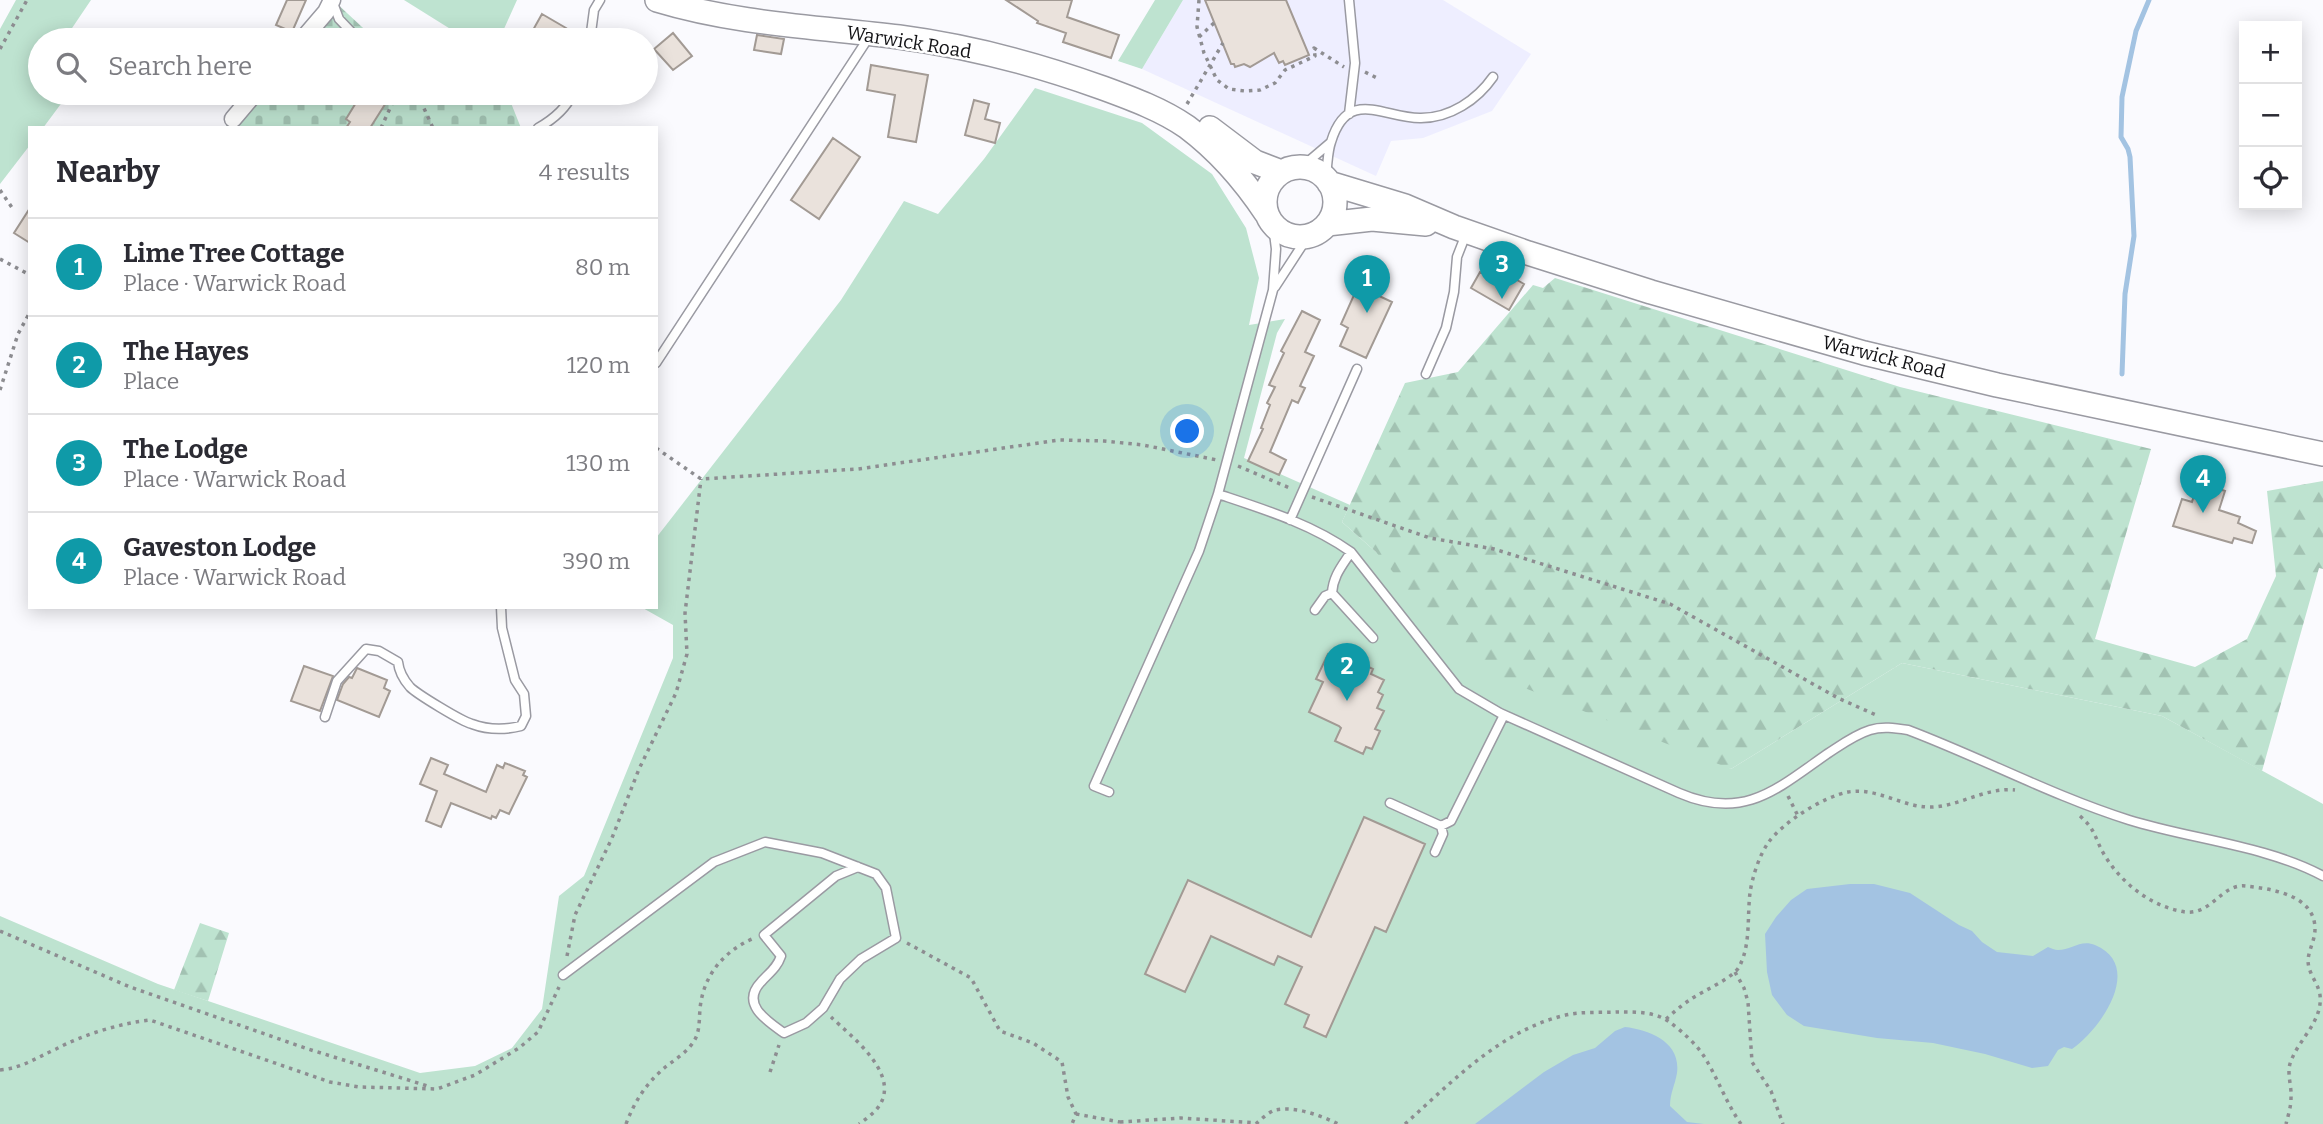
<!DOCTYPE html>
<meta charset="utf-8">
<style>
:root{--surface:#fff;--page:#f2f2f3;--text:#2b2b33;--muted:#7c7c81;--line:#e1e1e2;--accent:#111827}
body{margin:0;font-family:Bitter,serif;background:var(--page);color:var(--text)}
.controls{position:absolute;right:21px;top:21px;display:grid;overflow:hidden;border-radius:0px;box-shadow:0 4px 18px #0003}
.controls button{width:63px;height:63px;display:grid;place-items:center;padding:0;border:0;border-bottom:2px solid var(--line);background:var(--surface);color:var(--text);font:35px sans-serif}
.you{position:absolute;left:1188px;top:432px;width:24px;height:24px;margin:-18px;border:5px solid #fff;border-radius:50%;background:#1a73e8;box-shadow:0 0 0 10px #1a73e833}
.badge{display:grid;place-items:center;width:46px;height:46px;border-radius:50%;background:var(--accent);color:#fff;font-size:23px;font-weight:700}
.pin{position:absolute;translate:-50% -58px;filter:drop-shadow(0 2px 4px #0008)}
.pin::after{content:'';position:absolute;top:37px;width:24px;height:21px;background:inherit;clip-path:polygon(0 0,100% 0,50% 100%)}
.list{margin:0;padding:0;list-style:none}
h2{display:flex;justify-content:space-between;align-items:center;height:91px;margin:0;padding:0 28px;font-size:30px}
h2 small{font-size:23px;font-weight:400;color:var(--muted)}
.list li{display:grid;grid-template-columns:46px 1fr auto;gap:21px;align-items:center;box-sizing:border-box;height:98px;padding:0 28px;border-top:2px solid var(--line)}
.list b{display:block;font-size:26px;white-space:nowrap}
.list p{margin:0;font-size:23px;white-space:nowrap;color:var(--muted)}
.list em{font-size:23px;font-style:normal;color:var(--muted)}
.icon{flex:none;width:38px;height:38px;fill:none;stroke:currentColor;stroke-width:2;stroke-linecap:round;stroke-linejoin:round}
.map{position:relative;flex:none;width:2323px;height:1124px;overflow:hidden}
.search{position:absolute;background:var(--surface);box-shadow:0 4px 18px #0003;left:28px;top:28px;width:630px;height:77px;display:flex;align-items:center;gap:18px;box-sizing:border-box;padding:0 24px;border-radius:38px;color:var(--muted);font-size:26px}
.panel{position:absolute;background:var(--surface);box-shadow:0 4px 18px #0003;left:28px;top:126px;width:630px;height:483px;border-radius:0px}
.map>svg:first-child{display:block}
.built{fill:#eef}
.green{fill:#bee3d0}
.forest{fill:url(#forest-firs)}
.cemetery{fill:url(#cemetery-stones)}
.water{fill:#a3c3e2}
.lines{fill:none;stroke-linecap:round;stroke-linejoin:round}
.stream{stroke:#a3c3e2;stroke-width:5}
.building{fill:#eae2dc;stroke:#a29a94;stroke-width:2}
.lane-casing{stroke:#9a9aa2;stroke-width:11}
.street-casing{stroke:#9a9aa2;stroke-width:19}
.secondary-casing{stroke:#9a9aa2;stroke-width:26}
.path{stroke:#8d8d91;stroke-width:3.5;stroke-dasharray:3.5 5;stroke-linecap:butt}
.lane{stroke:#fff;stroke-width:8}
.street{stroke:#fff;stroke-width:16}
.secondary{stroke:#fff;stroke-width:23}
.labels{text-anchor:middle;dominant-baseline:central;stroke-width:5;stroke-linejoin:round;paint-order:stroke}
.street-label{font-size:19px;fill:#121215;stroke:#fff}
</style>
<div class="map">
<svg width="2323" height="1124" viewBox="0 0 2323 1124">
<defs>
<pattern id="forest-firs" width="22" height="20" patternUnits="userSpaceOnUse" patternTransform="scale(1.75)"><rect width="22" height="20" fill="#bee3d0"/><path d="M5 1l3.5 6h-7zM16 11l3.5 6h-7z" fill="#a2c2b2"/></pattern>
<pattern id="cemetery-stones" width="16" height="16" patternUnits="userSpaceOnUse" patternTransform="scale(1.75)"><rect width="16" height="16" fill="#bee3d0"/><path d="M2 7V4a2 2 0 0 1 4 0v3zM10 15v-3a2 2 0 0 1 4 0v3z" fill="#a2c2b2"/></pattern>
</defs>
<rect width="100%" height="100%" fill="#fafafe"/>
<path class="built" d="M1183,0H1443L1531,54L1492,111L1423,138L1391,141L1376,176L1142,69Z"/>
<path class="green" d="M16,0H91L66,37L70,40H40V93H69L43,128H30V145L0,184V29Z
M404,0H517L499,40H468Z
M1155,0H1183L1142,69L1118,61Z
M1035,88L1142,123L1212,174L1246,228L1259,278L1249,325L1285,319L1277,333L1244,458L1350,505L1342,522L1376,552L1731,769L1902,663L2162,716L2323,804V1124H0V916L158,984L420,1073L475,1066L512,1048L542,1009L559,896L584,876L673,658V625L641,607H656V538L841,300L904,201L938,214L984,159Z"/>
<path class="forest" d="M1555,278L1900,387L2151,449L2095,639L2195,667L2247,639L2276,576L2267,491L2323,481V569L2319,568L2262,771L2162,716L1902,663L1731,769L1474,668L1376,552L1342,522L1405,383L1458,372L1533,285L1543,288Z
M200,923L229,933L208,1001L174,990Z"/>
<path class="cemetery" d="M333,0L376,40H302Z
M255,93H507L521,128H224Z"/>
<path class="water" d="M1850,884H1874L1910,893L1959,925L1972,931L1982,942L1997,952L2033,956L2048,947C2051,948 2055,950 2058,950C2071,950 2081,939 2095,945C2145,966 2100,1030 2072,1049L2064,1047L2058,1050L2048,1066L2032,1068L1985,1054L1933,1043L1877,1038L1804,1026L1787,1015L1772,995L1767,972L1765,934L1776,917L1791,900L1807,889Z
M1625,1027C1650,1030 1681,1042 1677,1073C1675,1085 1670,1093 1670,1106L1687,1122L1704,1124H1475L1544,1072L1573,1055L1595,1048L1615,1031Z"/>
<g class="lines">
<path class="stream" d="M2122,374L2125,294L2134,236L2130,157L2128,149L2121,137L2122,97L2136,31L2149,0"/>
</g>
<path class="building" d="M287,0H306L292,32L276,25Z
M1006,0H1072L1067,17L1119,35L1111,58L1063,42L1066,33L1037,23L1038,21Z
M1205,0H1286L1309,55L1285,65L1283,61L1279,63L1274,53L1250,67L1244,64L1235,67L1234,64H1231Z
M542,14L566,28L558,40H536L540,34L533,30Z
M673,33L692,56L673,70L654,49Z
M757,35L784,39L781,54L754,50Z
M871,65L928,75L916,142L888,137L895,95L867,90Z
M362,93H382L389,98L370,128H346L350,122L346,119Z
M974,100L989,104L985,119L1000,123L995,143L965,135Z
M833,138L860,157L819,219L791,200Z
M30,208V243L14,233Z
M1480,272L1498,282L1503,272L1524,284L1509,310L1471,288Z
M1358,286L1392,302L1366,358L1340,346L1348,328L1341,324Z
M1302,311L1320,320L1305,352L1314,356L1300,386L1305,388L1298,403L1292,400L1270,452L1286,460L1279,475L1248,461L1263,429L1261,428L1270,405L1267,403L1275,387L1269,385L1284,353L1281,351Z
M2198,482L2225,491L2219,510L2240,517L2238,523L2256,531L2252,543L2234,538L2232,543L2173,526L2182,499L2192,502Z
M1336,652L1373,669L1371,674L1384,680L1378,692L1383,695L1377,708L1384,711L1375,729L1380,731L1372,749L1366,747L1363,754L1335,741L1341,728L1339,726L1309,712L1323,682L1316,679L1328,654L1334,657Z
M304,666L333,676L320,711L291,701Z
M357,668L387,680L384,688L390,691L379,717L337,700L343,684L349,677L352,678Z
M431,758L448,765L444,774L486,792L497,765L503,768L505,763L525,771L523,775L527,777L509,814L500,810L496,818L492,816L491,819L451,803L441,827L426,821L437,791L420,784Z
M1364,817L1425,844L1386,932L1375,927L1326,1037L1304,1027L1309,1015L1285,1004L1302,967L1278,956L1274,965L1211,936L1185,992L1145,974L1188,880L1311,937Z"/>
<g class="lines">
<defs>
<path id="lane" d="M333,3L339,19L359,40
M590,40L594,10L600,0
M1349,114L1355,63L1349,0
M538,128C554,119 566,109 573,93
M1295,168L1310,160L1330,143
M1325,179C1328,167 1327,153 1331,142C1348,86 1385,119 1421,118C1450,118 1477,100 1493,77
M1273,225L1276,249L1273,290L1218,494C1263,509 1312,524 1351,552L1459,689L1500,713L1679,793C1744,821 1777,789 1827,754C1841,745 1854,735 1870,730C1882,726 1895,728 1908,730C1982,758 2053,796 2129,820C2190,839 2268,846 2323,876
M1275,287L1303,244L1315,234
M656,363L869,37
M1426,374L1446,328L1454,292L1457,257L1466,234
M1290,520L1357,369
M1351,552C1342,566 1333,576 1332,593L1373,638
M1315,610L1325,596L1332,593
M325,717L337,681L366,649L379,651L398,662C399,672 403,679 410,687C417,694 461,721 472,724C488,730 505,730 521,726L526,716L524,694L515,680L502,628L501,607
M1109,792L1094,786L1199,551L1218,494
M1390,803L1441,826L1451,821L1504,715
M1435,852L1443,834L1441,826
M563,975L714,862L765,842L822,853L876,874L886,888L896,938L861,959L840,979L823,1008L806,1023L784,1033C767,1021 740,1004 761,982C769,973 777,968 781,956L764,935L836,876L858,867"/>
<path id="street" d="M302,40L326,12L332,0
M233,119L255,93"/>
<path id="secondary" d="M657,0C736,24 818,27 899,37C967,46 1036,64 1100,87C1130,98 1161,109 1187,127C1219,151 1244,180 1266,213
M1210,128L1255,162L1281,172
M1265 202a35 35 0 1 1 70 0a35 35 0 1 1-70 0Z
M1329,183L1405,206L1454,227L1528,253L1651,292L1864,353L1997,385L2323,454
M1327,224L1372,219L1426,224"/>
</defs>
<use href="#lane" class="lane-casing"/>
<use href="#street" class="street-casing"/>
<use href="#secondary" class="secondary-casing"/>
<path class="path" d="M1199,0L1197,27L1204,53L1217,80L1229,89L1245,91L1260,90L1275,83L1285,70L1315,56L1314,48L1344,67
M1199,37L1214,23
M0,49L27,0
M1365,72L1379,79
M417,93L433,128
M1187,104L1223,43
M381,128L397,93
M0,190L13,209
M0,259L30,275
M0,390L18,334L30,312
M656,448L701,479L858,469L1059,440L1104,441L1143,445L1217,460
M1238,466L1292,489
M1312,497L1430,538L1494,549L1670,604L1838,698L1876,715
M1788,796L1798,816
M2080,816C2097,831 2094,838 2105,856C2121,882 2149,905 2180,911C2211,919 2220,883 2246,886C2272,889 2315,895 2315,929C2315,940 2309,949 2308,960C2308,974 2318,982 2320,995C2323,1021 2299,1039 2291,1061C2286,1072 2292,1086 2291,1098C2291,1107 2288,1116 2286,1124
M0,931L130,987L308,1049L431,1087
M907,943L971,978L1000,1031L1033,1043L1062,1062L1068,1097L1076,1114L1072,1124
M567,956L575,915L612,838L639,769L676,693L687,654L685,613L701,479
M1735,972L1744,988L1748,1002L1752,1062L1771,1091L1783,1124
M831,1017C852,1037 905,1077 876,1110C871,1115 865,1120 859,1124
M1666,1019C1674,1012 1682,1005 1691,999C1703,991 1733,978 1739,967C1751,945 1747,917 1750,893C1752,878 1759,856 1768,843C1783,822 1823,797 1848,792C1878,787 1903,808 1932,807C1960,806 1986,787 2015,790
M0,1070C22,1068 36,1058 56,1049C82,1035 121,1023 150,1020L330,1082L359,1087L437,1089L475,1075L519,1048L538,1032L559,987
M770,1072L779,1045
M1076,1114L1120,1122
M1120,1122L1181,1118L1257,1123
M626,1124C634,1103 645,1085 662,1070C672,1061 687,1053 694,1041C700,1032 699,1020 700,1009C703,976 723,952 752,939
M1256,1124C1261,1119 1269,1112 1275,1110C1295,1106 1320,1115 1338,1124
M1405,1124C1452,1082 1499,1032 1562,1016C1580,1011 1598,1013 1616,1012C1632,1012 1653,1011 1668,1021C1682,1031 1700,1047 1708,1063C1720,1084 1727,1104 1741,1124"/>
<use href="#lane" class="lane"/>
<use href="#street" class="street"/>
<use href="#secondary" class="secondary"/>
</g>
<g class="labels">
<g class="street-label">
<text transform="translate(909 42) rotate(9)">Warwick Road</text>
<text transform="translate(1884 357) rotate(14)">Warwick Road</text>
</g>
</g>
</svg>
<div class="controls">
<button>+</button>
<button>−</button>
<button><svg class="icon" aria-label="locate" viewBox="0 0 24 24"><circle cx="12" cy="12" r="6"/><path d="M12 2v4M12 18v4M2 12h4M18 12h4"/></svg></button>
</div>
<div class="you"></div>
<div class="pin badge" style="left:1367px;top:313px;background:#0f9aa8">1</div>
<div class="pin badge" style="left:1347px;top:701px;background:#0f9aa8">2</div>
<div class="pin badge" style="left:1502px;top:299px;background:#0f9aa8">3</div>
<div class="pin badge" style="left:2203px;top:513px;background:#0f9aa8">4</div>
<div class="search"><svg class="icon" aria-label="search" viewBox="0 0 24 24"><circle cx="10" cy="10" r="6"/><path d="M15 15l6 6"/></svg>Search here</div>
<section class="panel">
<h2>Nearby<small>4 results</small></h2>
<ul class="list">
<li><span class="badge" style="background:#0f9aa8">1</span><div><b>Lime Tree Cottage</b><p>Place · Warwick Road</p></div><em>80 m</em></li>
<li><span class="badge" style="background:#0f9aa8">2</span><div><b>The Hayes</b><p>Place</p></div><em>120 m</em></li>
<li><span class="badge" style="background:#0f9aa8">3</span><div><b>The Lodge</b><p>Place · Warwick Road</p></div><em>130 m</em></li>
<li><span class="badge" style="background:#0f9aa8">4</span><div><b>Gaveston Lodge</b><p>Place · Warwick Road</p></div><em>390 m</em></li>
</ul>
</section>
</div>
